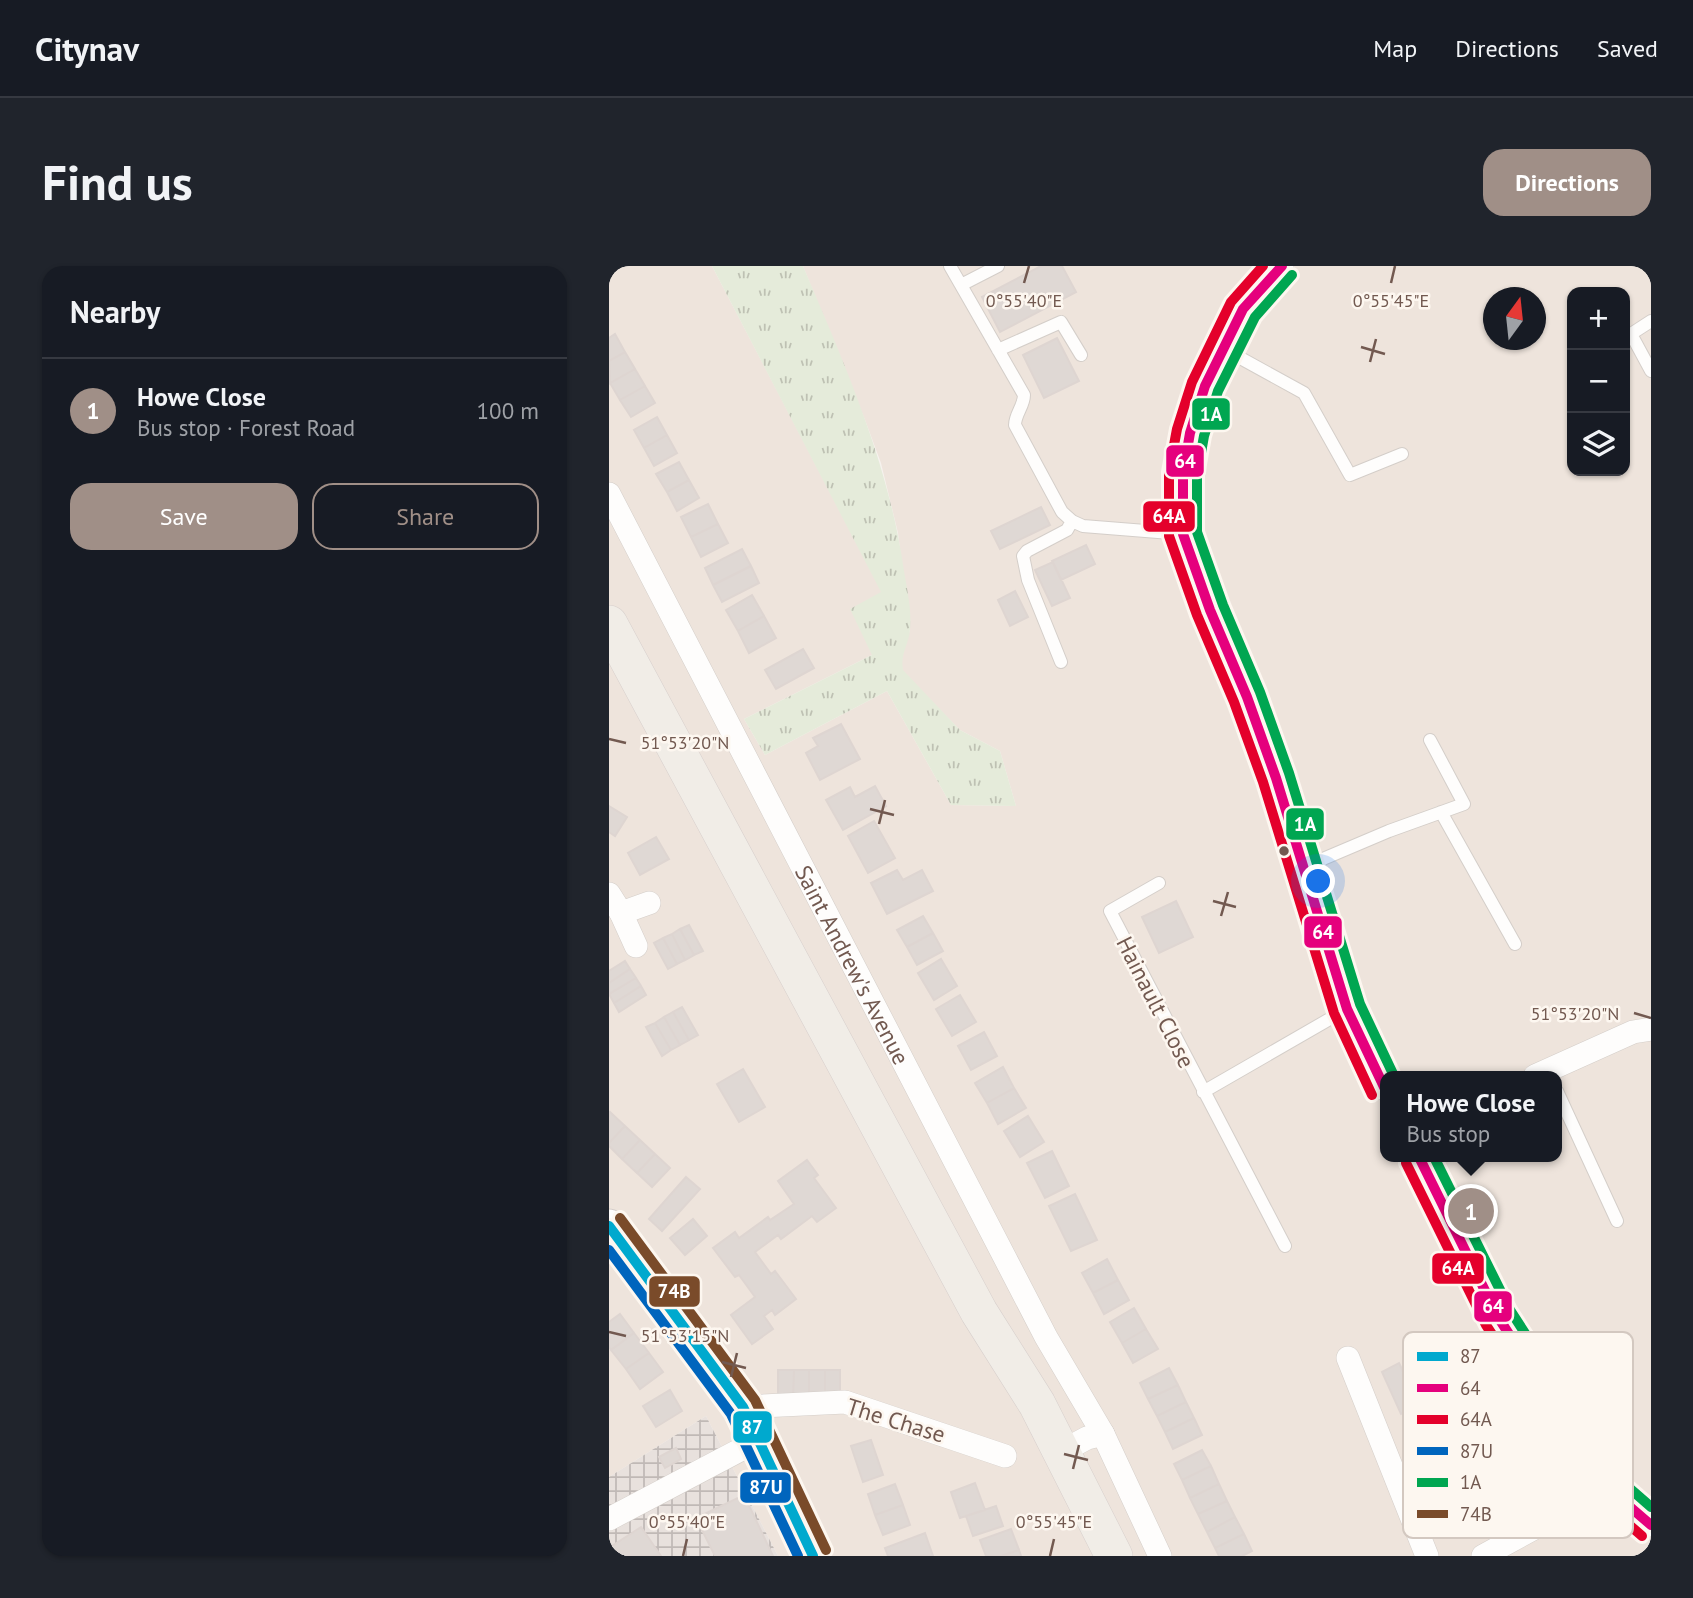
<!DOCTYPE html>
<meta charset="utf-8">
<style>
:root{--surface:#171b24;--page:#20242c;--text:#f1f3f6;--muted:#9ea1a6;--line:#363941;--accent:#a08f87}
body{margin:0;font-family:"PT Sans",sans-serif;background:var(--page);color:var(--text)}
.controls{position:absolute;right:21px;top:21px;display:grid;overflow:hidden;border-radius:14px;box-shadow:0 2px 5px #0004}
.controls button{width:63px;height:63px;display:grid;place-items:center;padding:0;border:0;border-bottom:2px solid var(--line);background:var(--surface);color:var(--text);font:35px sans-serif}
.compass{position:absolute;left:874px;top:21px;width:63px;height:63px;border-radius:50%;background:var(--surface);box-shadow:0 2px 5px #0004;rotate:15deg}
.you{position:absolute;left:710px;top:616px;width:24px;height:24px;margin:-18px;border:5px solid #fff;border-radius:50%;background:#1a73e8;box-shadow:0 0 0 10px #1a73e833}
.badge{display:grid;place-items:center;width:46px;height:46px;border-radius:50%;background:var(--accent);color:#fff;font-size:23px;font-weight:700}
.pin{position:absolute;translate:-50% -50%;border:4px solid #fff;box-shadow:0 2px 7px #0006}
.popup{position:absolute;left:771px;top:805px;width:182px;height:91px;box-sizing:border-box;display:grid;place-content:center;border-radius:14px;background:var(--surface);filter:drop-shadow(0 2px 5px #0005);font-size:23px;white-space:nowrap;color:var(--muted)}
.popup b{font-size:26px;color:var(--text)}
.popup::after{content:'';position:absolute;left:50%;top:100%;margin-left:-14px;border:14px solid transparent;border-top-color:var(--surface)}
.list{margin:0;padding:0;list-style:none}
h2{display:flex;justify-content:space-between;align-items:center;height:91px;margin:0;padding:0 28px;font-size:30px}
h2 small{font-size:23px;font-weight:400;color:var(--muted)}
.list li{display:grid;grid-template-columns:46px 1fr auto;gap:21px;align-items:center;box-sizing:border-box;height:105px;padding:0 28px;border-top:2px solid var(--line)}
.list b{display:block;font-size:26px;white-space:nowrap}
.list p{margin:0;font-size:23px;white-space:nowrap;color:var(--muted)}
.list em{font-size:23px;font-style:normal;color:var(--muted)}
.actions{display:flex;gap:14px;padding:21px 28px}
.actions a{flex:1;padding:16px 0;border:2px solid var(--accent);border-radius:21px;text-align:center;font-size:24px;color:var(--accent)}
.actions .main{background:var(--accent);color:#fff}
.icon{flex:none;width:38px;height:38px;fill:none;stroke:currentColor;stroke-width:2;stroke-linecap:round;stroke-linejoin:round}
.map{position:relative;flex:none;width:1042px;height:1290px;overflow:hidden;border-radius:21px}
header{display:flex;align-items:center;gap:42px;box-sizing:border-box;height:98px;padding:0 35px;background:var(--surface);border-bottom:2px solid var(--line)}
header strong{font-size:33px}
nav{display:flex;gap:38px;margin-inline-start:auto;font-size:24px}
.intro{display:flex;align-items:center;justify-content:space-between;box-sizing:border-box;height:168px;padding:0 42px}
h1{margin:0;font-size:49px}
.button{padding:18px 32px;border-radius:21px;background:var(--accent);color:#fff;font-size:24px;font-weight:700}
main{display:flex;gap:42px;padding:0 42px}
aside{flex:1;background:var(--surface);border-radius:21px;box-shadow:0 2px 5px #0004}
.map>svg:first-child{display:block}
.residential{fill:#eee4dc;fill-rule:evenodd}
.industrial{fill:url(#industrial-grid)}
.grass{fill:url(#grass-tufts)}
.building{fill:#dfd8d4;stroke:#ded5d1;stroke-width:2}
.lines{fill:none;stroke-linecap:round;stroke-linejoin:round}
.lane-casing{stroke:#d4cec9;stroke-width:14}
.street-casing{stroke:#d4cec9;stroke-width:24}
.secondary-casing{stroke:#d6ceca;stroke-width:35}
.primary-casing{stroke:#d7cfcc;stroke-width:38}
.lane{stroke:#fefdfc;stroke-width:12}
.street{stroke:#fefdfc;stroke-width:23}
.secondary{stroke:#fefdfc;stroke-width:33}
.primary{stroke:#f1ede7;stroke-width:37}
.bus-1-casing{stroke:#fdf7f0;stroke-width:16}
.bus-2-casing{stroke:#fdf7f0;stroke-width:16}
.bus-3-casing{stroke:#fdf7f0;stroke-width:16}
.bus-4-casing{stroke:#fdf7f0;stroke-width:16}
.bus-5-casing{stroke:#fdf7f0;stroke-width:16}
.bus-6-casing{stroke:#fdf7f0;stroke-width:16}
.bus-1{stroke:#00a9ce;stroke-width:10}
.bus-2{stroke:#e5007d;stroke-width:10}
.bus-3{stroke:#e4002b;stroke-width:10}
.bus-4{stroke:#0065bd;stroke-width:10}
.bus-5{stroke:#00a651;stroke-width:10}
.bus-6{stroke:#7a4b2a;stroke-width:10}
.ticks{fill:none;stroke:#725950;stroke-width:2.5}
.bus-dot{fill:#725950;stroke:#fdf7f0;stroke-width:2.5}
.labels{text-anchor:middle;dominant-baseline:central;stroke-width:5;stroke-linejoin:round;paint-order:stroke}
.street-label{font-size:23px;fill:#725950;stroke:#fdf7f0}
.key{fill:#fdf7f0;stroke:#d3c8c0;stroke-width:2}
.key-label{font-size:19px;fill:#725950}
.ticks-label{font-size:18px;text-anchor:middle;fill:#725950;stroke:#fdf7f0;stroke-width:5;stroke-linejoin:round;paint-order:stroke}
.line-badge{stroke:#fdf7f0;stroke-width:2.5}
.badge-label{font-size:19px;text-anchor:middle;font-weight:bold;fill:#fff}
</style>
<header>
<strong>Citynav</strong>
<nav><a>Map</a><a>Directions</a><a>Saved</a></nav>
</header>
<div class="intro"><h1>Find us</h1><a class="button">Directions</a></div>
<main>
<aside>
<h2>Nearby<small></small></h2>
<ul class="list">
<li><span class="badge">1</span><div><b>Howe Close</b><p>Bus stop · Forest Road</p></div><em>100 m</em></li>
</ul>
<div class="actions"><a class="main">Save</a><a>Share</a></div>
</aside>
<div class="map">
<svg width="1042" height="1290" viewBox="0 0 1042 1290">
<defs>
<pattern id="industrial-grid" width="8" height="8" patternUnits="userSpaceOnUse" patternTransform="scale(1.75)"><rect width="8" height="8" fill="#e8e1dd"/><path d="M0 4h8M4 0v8" fill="none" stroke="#c0b9b6"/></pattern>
<pattern id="grass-tufts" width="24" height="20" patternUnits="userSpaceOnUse" patternTransform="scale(1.75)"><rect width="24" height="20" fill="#e5ebda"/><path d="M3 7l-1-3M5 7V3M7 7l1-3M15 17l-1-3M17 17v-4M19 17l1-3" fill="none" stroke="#bec1b3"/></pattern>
</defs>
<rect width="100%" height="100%" fill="#f6f2ee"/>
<path class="residential" d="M0,0H103L273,326L263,389L135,453L156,489L278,425L342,539L407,540L391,485L351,464L293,405L292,391L301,364L289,267L272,197L256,154L194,0H1042V1290H169L97,1150L0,1211ZM963,26H1016V205H963ZM884,32H926V74H884ZM776,810H948V891H776Z"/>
<path class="industrial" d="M97,1150L169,1290H0V1211Z"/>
<path class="grass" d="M103,0H194C236,99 280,198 295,305C298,323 303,345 301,363C300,379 291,387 294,404L351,464L391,485L407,540L342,539L278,425L156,489L135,453L263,389L241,343L272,326Z"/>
<path class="building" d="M432,0H453L467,26L391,66L373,31Z
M6,68L16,86L0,95V72Z
M448,72L470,115L435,132L414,89Z
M16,86L26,103L1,117L0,95Z
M26,103L36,120L11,134L1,117Z
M36,120L46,137L22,151L11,134Z
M48,151L58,169L35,182L25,164Z
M58,169L68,187L45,200L35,182Z
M70,196L80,214L58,226L47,208Z
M80,214L90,232L68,245L58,226Z
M99,238L109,258L82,271L72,251Z
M432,241L441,259L391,283L382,265Z
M109,258L119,277L92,291L82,271Z
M477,279L486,298L452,314L443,295Z
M133,283L142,300L104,319L96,302Z
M444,296L461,332L443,340L426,304Z
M142,300L150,317L113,336L104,319Z
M406,325L419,351L401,360L389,334Z
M143,329L155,350L129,365L117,344Z
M155,350L167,372L140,387L129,365Z
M194,383L205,402L167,423L156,404Z
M232,458L251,493L211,514L197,487L209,480L204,472Z
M266,520L277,540L234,564L217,534L241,521L246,531Z
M0,540L18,551L6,570L0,566Z
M265,555L286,592L259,607L239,570Z
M47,571L60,593L31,609L19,587Z
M288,604L294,614L313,604L324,625L278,648L262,617Z
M567,635L584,671L550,687L533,651Z
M314,650L324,667L298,681L288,664Z
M80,659L94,685L85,689L71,663Z
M71,663L85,689L76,694L63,668Z
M324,667L334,685L308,699L298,681Z
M63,668L76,694L68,698L54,672Z
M54,672L68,698L59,703L45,677Z
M332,693L348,720L325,734L309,707Z
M16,695L21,703L0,717V705Z
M21,703L27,712L0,728V717Z
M27,712L32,720L5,737L0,728Z
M32,720L37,729L10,746L5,737Z
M351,729L367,756L343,770L327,743Z
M73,741L89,769L80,774L64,746Z
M64,746L80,774L71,779L55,751Z
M55,751L71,779L62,784L46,757Z
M46,757L62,784L53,790L37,761Z
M375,766L388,790L362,804L349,780Z
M394,801L405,822L378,837L366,817Z
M134,803L156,841L130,856L108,818Z
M405,822L417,842L389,858L378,837Z
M1,846L16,860L0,877V847Z
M419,850L435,876L411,891L395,865Z
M16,860L31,874L13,893L0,880V877Z
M31,874L46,888L28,907L13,893Z
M443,885L460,920L436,932L418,897Z
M46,888L61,902L43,921L28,907Z
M198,894L209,909L205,912L227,942L208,956L203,950L172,973L169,969L146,986L162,1008L166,1005L187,1033L166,1049L163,1044L155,1050L164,1063L143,1078L122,1049L146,1031L130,1009L126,1011L104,982L126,966L130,972L159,951L161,954L185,938L169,915Z
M77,911L91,923L53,965L40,953Z
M466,928L488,974L462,985L440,940Z
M84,953L98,970L76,989L61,972Z
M498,993L509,1014L484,1027L473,1007Z
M509,1014L520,1034L495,1048L484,1027Z
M525,1042L537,1063L513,1077L501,1056Z
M11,1048L25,1067L2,1084L0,1081V1056Z
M537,1063L549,1083L524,1097L513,1077Z
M25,1067L40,1087L17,1103L2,1084Z
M848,1075L866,1112L832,1129L814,1092Z
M40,1087L54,1106L31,1123L17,1103Z
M790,1097L810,1139L792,1148L773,1106Z
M560,1102L569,1119L539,1133L531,1117Z
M169,1104H185L184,1132L169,1131Z
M185,1104H200V1132H184Z
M200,1104H216V1132H200Z
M216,1104H231V1132H216Z
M569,1119L577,1136L548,1150L539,1133Z
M61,1124L73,1145L47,1161L34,1140Z
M874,1128L887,1154L852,1171L839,1146Z
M577,1136L585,1152L556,1166L548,1150Z
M585,1152L593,1169L564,1183L556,1166Z
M818,1156L833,1184L817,1193L802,1164Z
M262,1174L274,1209L254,1216L242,1180Z
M67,1182L72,1193L56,1202L50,1191Z
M593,1184L602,1200L573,1214L565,1198Z
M602,1200L610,1218L581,1232L573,1214Z
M366,1217L376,1244L351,1252L342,1226Z
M286,1218L294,1239L266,1249L259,1228Z
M610,1218L618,1235L589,1248L581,1232Z
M135,1229L164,1290H106L87,1252Z
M618,1235L626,1251L598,1266L589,1248Z
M294,1239L301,1259L274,1269L266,1249Z
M387,1240L394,1260L364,1270L357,1250Z
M626,1251L635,1268L606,1282L598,1266Z
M32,1261L52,1290H0V1282Z
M402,1263L410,1284L392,1290H377L371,1274Z
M316,1267L324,1290H279L276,1282Z
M635,1268L643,1285L633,1290H610L606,1282Z
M410,1284L412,1290H392Z"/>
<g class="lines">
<defs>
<path id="lane" d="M341,0L415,129C415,140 406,148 406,159L453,246L463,255L474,260L574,268
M352,19L389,0
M1042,55L1022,68L1042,105
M615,83L695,127L741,209L793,188
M389,84L452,56L472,89
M452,396L419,314L414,290L418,285L458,264L463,255
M832,546L906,678
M695,601L780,565L855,538L821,474
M550,617L501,645L676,980
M948,825L1008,955
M594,826L738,743"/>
<g id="street">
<path d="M673,0L634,43L596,120L581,167L574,208V268L601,344L638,431L667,512L738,743L776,823"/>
<path id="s1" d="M0,228L437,1071L494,1168L551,1290"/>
<path d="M0,628L12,647L27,680"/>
<path d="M12,647L40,637"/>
<path d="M926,810L1024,766L1042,763"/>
<path d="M810,891L889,1051L999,1222L1042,1259"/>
<path d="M739,1092L818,1290"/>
<path d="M134,1141L236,1136L396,1190"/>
<path d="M452,1186L478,1172L494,1168"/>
<path d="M0,1253L150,1174"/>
<path d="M874,1290L999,1222"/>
</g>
<path id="secondary" d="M0,960L134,1141L204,1290"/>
<path id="primary" d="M0,358L370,1046L428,1138L505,1290"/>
</defs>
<use href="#lane" class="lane-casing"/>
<use href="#street" class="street-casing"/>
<use href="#secondary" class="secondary-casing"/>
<use href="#primary" class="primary-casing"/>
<use href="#lane" class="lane"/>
<use href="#street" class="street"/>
<use href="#secondary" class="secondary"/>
<use href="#primary" class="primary"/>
<defs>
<path id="bus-1" d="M0,960L134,1141L204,1290"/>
<path id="bus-2" d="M673,0L634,43L596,120L581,167L574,208V268L601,344L638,431L667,512L738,743L776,823
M810,891L889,1051L999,1222L1042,1259"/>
<path id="bus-3" d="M654,0L622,36L583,116L568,163L560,206V270L588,349L625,436L654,516L725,747L763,829
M797,897L877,1059L988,1231L1033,1270"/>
<path id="bus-4" d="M0,984L122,1148L189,1290"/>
<path id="bus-5" d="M683,9L646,51L609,125L595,170L588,209V266L614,339L651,426L680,507L751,738L785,810
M825,891L901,1044L1010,1213L1042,1241"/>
<path id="bus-6" d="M11,952L146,1134L217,1284"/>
</defs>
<use href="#bus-1" class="bus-1-casing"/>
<use href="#bus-2" class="bus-2-casing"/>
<use href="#bus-3" class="bus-3-casing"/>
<use href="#bus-4" class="bus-4-casing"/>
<use href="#bus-5" class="bus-5-casing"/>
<use href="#bus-6" class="bus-6-casing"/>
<use href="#bus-1" class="bus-1"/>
<use href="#bus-2" class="bus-2"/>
<use href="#bus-3" class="bus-3"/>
<use href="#bus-4" class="bus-4"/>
<use href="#bus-5" class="bus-5"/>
<use href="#bus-6" class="bus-6"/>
</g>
<path class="ticks" d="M415,17L420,0M782,17L786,0M752,81L776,88M761,96L767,73M0,473L17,477M261,543L285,549M270,558L276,534M604,635L627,641M612,650L619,626M1025,747L1042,752M0,1066L17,1070M113,1096L137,1102M122,1111L128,1087M455,1188L479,1194M464,1203L470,1179M74,1290L78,1273M441,1290L445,1273"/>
<circle class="bus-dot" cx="675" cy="585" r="6"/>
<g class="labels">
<g class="street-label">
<text stroke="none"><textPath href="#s1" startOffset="530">Saint Andrew's Avenue</textPath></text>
<text transform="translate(547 736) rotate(63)">Hainault Close</text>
<text transform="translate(287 1154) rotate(17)">The Chase</text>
</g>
</g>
<rect x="794" y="1066" width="230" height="206" rx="10" class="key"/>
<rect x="808" y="1086" width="31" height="9" fill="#00a9ce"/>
<rect x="808" y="1118" width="31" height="8" fill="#e5007d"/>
<rect x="808" y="1149" width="31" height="9" fill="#e4002b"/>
<rect x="808" y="1181" width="31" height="8" fill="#0065bd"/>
<rect x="808" y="1212" width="31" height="9" fill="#00a651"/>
<rect x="808" y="1244" width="31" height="8" fill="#7a4b2a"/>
<g class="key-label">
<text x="851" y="1097">87</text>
<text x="851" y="1129">64</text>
<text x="851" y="1160">64A</text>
<text x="851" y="1192">87U</text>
<text x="851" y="1223">1A</text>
<text x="851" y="1255">74B</text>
</g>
<g class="ticks-label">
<text x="415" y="41">0°55'40"E</text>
<text x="782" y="41">0°55'45"E</text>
<text x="76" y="483">51°53'20"N</text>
<text x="966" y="754">51°53'20"N</text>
<text x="76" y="1076">51°53'15"N</text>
<text x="78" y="1262">0°55'40"E</text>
<text x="445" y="1262">0°55'45"E</text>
</g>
<g class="line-badge">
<rect x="582" y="131" width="40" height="34" rx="7" fill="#00a651"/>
<rect x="556" y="178" width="40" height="34" rx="7" fill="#e5007d"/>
<rect x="533" y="234" width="54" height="33" rx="7" fill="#e4002b"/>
<rect x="676" y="541" width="40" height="34" rx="7" fill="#00a651"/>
<rect x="694" y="649" width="40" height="34" rx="7" fill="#e5007d"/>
<rect x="822" y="986" width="54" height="33" rx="7" fill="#e4002b"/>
<rect x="39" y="1009" width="53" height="33" rx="7" fill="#7a4b2a"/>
<rect x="864" y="1024" width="40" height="33" rx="7" fill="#e5007d"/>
<rect x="123" y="1144" width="41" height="34" rx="7" fill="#00a9ce"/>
<rect x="130" y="1205" width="53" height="33" rx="7" fill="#0065bd"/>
</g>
<g class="badge-label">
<text x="602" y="155">1A</text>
<text x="576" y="202">64</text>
<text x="560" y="257">64A</text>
<text x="696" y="565">1A</text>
<text x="714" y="673">64</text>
<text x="849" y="1009">64A</text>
<text x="65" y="1032">74B</text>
<text x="884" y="1047">64</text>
<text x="143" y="1168">87</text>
<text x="157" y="1228">87U</text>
</g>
</svg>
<div class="controls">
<button>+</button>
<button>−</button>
<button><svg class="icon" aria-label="layers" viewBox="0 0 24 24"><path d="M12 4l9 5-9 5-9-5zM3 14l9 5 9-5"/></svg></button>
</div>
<svg class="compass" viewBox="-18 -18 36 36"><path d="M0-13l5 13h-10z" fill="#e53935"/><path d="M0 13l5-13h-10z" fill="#9ea1a6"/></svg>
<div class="you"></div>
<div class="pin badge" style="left:862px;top:945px">1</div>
<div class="popup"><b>Howe Close</b>Bus stop</div>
</div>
</main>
